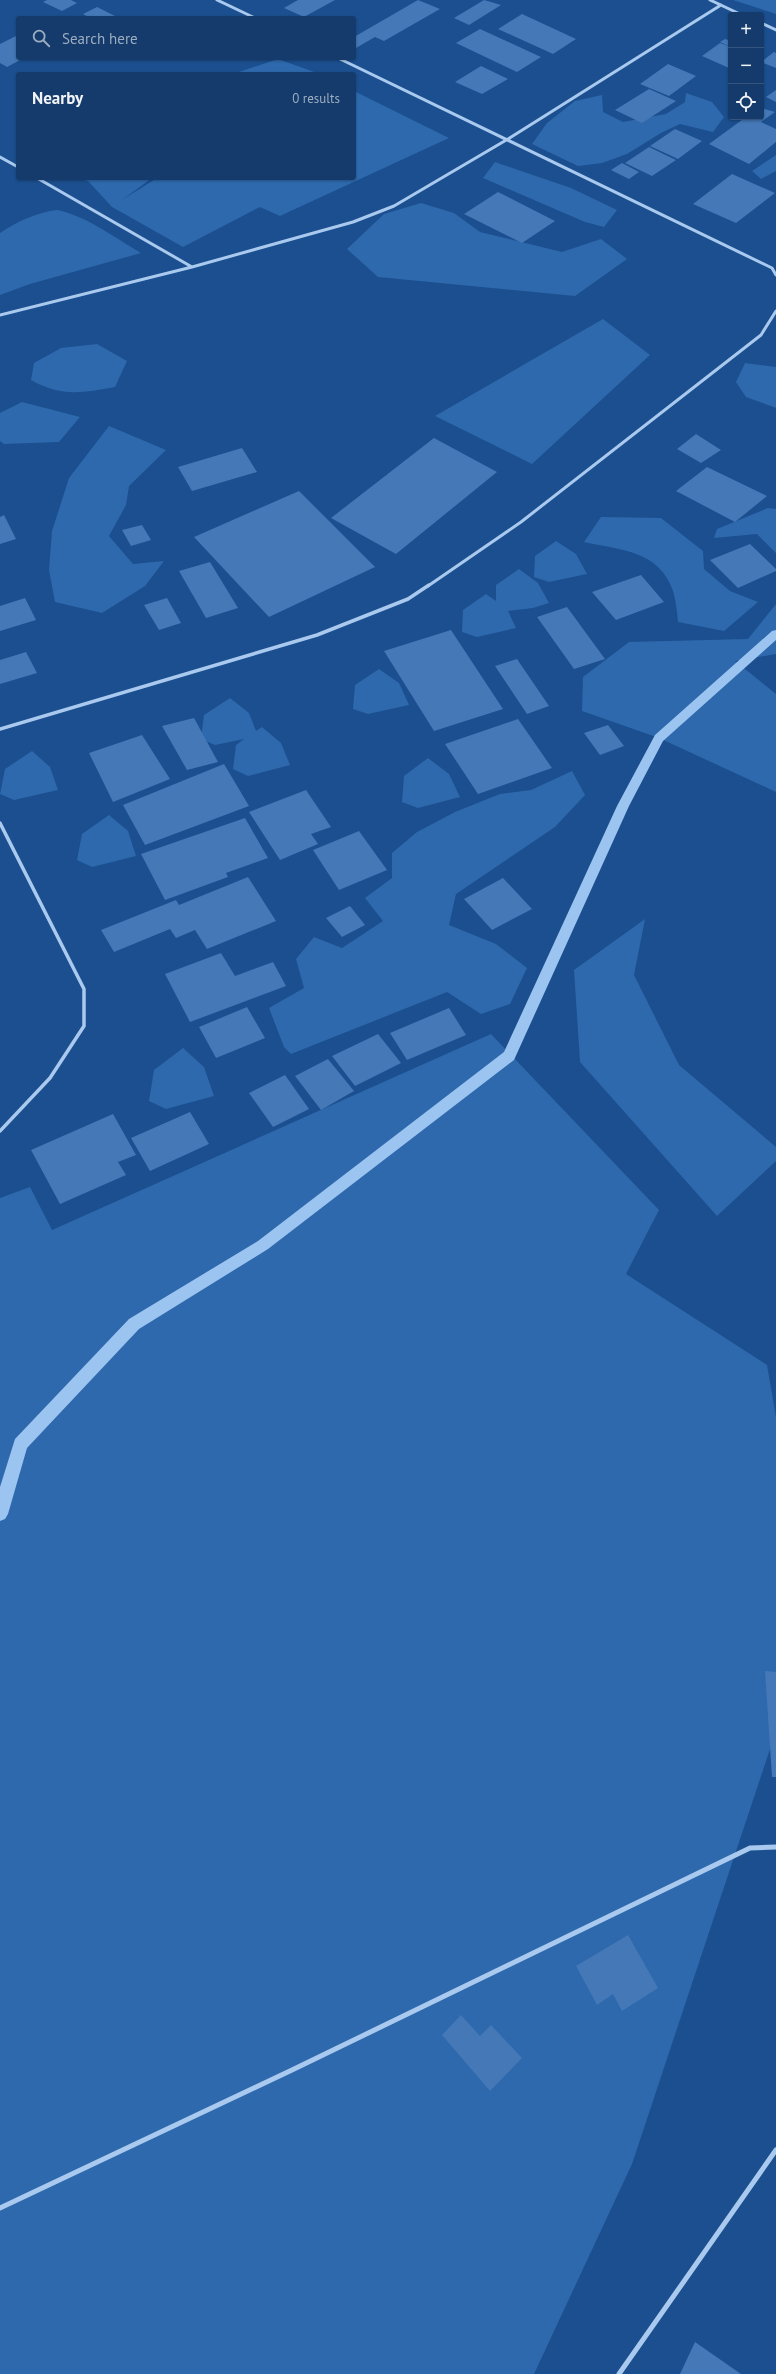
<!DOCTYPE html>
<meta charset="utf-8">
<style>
:root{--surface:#143b6b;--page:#214673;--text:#f1f3f6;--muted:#9dadc1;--line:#33557e}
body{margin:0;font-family:"PT Sans",sans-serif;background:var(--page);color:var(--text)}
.controls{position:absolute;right:12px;top:12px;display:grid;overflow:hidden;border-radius:4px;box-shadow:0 1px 3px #0004}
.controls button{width:36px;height:36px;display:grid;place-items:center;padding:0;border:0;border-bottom:1px solid var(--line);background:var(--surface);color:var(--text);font:20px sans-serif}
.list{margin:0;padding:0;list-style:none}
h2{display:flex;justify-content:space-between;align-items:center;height:52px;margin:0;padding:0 16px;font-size:17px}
h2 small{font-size:13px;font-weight:400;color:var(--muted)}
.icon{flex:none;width:22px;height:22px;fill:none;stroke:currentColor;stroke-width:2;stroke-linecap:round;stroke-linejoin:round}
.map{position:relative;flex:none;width:776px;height:2374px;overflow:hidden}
.search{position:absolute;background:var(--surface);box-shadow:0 1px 3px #0004;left:16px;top:16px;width:340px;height:44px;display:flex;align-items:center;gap:10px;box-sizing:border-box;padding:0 14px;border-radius:4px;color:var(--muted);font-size:15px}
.panel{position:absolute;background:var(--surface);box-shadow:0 1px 3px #0004;left:16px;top:72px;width:340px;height:108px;border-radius:4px}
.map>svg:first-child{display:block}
.green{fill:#2e69ad}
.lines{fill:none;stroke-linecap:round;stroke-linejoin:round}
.stream{fill:#9cc4f0;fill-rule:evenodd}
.building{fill:#4478b7}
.minor-far2{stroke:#a9c9ee;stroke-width:3}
.minor-far1{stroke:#a9c9ee;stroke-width:3.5}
.minor{stroke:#a9c9ee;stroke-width:5}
</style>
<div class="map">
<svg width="776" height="2374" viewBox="0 0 776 2374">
<rect width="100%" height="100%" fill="#1b4f8f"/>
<path class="green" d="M733,0H776V14Z
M278,59L317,73L233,74Z
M354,91L449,138L280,216L260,207L183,247L112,207L88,181L75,178H152L122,200L157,178H354Z
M686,93L712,102L724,117L713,132L680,124L661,133L627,154L602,163L578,166L532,144L547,123L575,101L602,95L603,112L623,122L666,114L685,102Z
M776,155V171L761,179L752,171Z
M495,162L571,188L617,210L604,227L585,222L483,178Z
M421,203L454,213L480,232L562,252L601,239L627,259L575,296L378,277L347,249L384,214Z
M57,210C87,216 115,238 141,253L30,284L0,295V233C18,221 35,213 57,210Z
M603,319L650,355L532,464L435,416Z
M97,344L127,361L115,387C82,393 61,397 31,380L34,363L61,348Z
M745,363L776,367V408L746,397L736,382Z
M22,402L80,417L59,442L4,444L0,441V413Z
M109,426L166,450L129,486L126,505L109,536L133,564L164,561L145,586L102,613L55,602L49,570L52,531L69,478Z
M768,508L776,509V553L757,534L714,538L717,529Z
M601,517L661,518L703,551L704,569L730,591L758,602L724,631L678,622C677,612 676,601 673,591C659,550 620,550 584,542Z
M556,541L576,554L587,574L549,582L534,577L535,556Z
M519,569L538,583L549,603L533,608L508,611L516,628L477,637L462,632L463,610L486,594L496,601V585Z
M776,604V654L735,661L776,694V792L659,738L582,711L583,677L629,642L748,639Z
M379,669L399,683L409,705L368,714L353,709L355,685Z
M230,698L249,713L256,731L262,727L281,743L290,765L248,776L233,769L236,745L244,739L215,745L201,739L204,715Z
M32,751L50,767L58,790L14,800L0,794L5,769Z
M428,758L449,774L460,797L418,808L402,802L404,776Z
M572,771L585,795L555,827L456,894L449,925L496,944L527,968L510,1004L481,1014L447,992L291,1054L284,1047L269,1008L304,988L296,959L314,937L342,948L383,921L365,898L392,878V853L417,832L455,812L500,794L531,790Z
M109,815L128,831L136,856L92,867L77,860L82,834Z
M645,919L634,975L679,1065L776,1147V1161L717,1216L580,1062L574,970Z
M491,1034L659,1210L626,1274L767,1365L776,1417V1731L632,2164L534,2374H0V1198L30,1187L52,1230Z
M183,1048L204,1067L214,1096L166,1109L149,1101L154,1070Z"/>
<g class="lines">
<path class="stream" d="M776,630V640L663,741L629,806L514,1060L268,1249L139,1329L27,1448L8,1514L5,1519L0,1521V1487L15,1439L129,1319L258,1241L504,1052L617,806L655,735L772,631Z"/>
</g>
<path class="building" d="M47,0H71L77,3L62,11L43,2Z
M298,0H335L304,17L284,8Z
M418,0L440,9L384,41L375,37L356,48L354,47V37Z
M484,0L501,5L469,25L454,18Z
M97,7L115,16L90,18L83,14Z
M522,14L576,39L553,54L498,29Z
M480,29L541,57L517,72L456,43Z
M18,35V58H24L7,67L0,63V44Z
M725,39L731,41V47L720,42Z
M720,43L731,47V66L729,68L702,56Z
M774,52L776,53V68L761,62Z
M668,64L696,76L669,96L640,84Z
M481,66L508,79L482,94L455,82Z
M649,89L676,101L642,123L615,110Z
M776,90V102L766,97Z
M761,108L775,112L761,122L776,129V142L749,164L709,144L746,117H761Z
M675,129L702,141L678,159L650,146Z
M649,147L676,160L652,176L625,163Z
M622,163L639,172L629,179L611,170Z
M732,174L775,193L736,223L693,204Z
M498,192L555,221L522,243L464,214Z
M696,434L721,450L701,463L677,449Z
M434,438L497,472L396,554L331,518Z
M242,448L257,472L192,491L178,467Z
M707,467L767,496L735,522L676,491Z
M299,491L375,567L269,617L194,537Z
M4,515L16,539L0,544V517Z
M142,525L151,540L131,546L122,530Z
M750,544L776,569V571L738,588L710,560Z
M210,562L238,608L206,618L179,571Z
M641,575L664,602L616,620L592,592Z
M25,598L36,620L0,631V606Z
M167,598L181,623L159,630L144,605Z
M567,607L605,659L574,669L537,617Z
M451,630L503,709L434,731L384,651Z
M26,652L37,673L0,684V660Z
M517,659L549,706L527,714L495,666Z
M194,718L218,762L187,770L162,726Z
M518,719L552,768L478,794L445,744Z
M608,725L624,746L600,755L584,733Z
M142,735L170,779L113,802L89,753Z
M224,764L249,806L145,845L123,805Z
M306,790L331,827L311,834L318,844L280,860L249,812Z
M245,818L268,858L226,873L228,877L165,900L141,854Z
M359,831L387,870L339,890L313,850Z
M248,877L276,921L207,949L195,930L176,938L170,929L114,952L101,930L176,900L179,905Z
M503,878L532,909L492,930L464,899Z
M350,906L365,925L342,937L326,918Z
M221,953L235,976L273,962L286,986L190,1022L165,974Z
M247,1007L265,1038L216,1058L199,1027Z
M449,1008L466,1035L407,1060L390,1033Z
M378,1034L401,1063L355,1086L332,1056Z
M328,1059L354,1091L321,1110L295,1076Z
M285,1075L309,1109L273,1127L249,1093Z
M190,1112L209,1144L150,1171L131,1138Z
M113,1114L136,1155L118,1162L126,1175L60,1204L31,1150Z
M765,1671L776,1672V1777H772Z
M628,1935L658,1988L622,2011L613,1994L597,2005L576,1966Z
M461,2015L480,2036L491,2025L522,2058L490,2091L442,2035Z
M695,2342L741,2374H680Z"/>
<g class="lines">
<path class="minor-far2" d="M217,0L255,18
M710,0L742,15
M761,23L776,30
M338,58L772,268L776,275
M0,157L18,167
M37,178L192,267
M0,315L192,267L353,222L394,206L508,139L721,5
M428,586L521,522L761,335L776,311"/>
<path class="minor-far1" d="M0,729L317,635L408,599L429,585
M0,823L84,989V1026L50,1078L0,1131"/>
<path class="minor" d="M0,2208L292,2070L750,1848L776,1847
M619,2374L776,2150"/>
</g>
</svg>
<div class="controls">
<button>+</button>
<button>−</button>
<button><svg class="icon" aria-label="locate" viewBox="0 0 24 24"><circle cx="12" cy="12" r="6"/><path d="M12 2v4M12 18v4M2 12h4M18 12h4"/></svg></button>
</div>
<div class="search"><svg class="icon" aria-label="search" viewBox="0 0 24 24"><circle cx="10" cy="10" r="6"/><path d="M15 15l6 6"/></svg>Search here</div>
<section class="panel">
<h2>Nearby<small>0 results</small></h2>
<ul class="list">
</ul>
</section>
</div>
